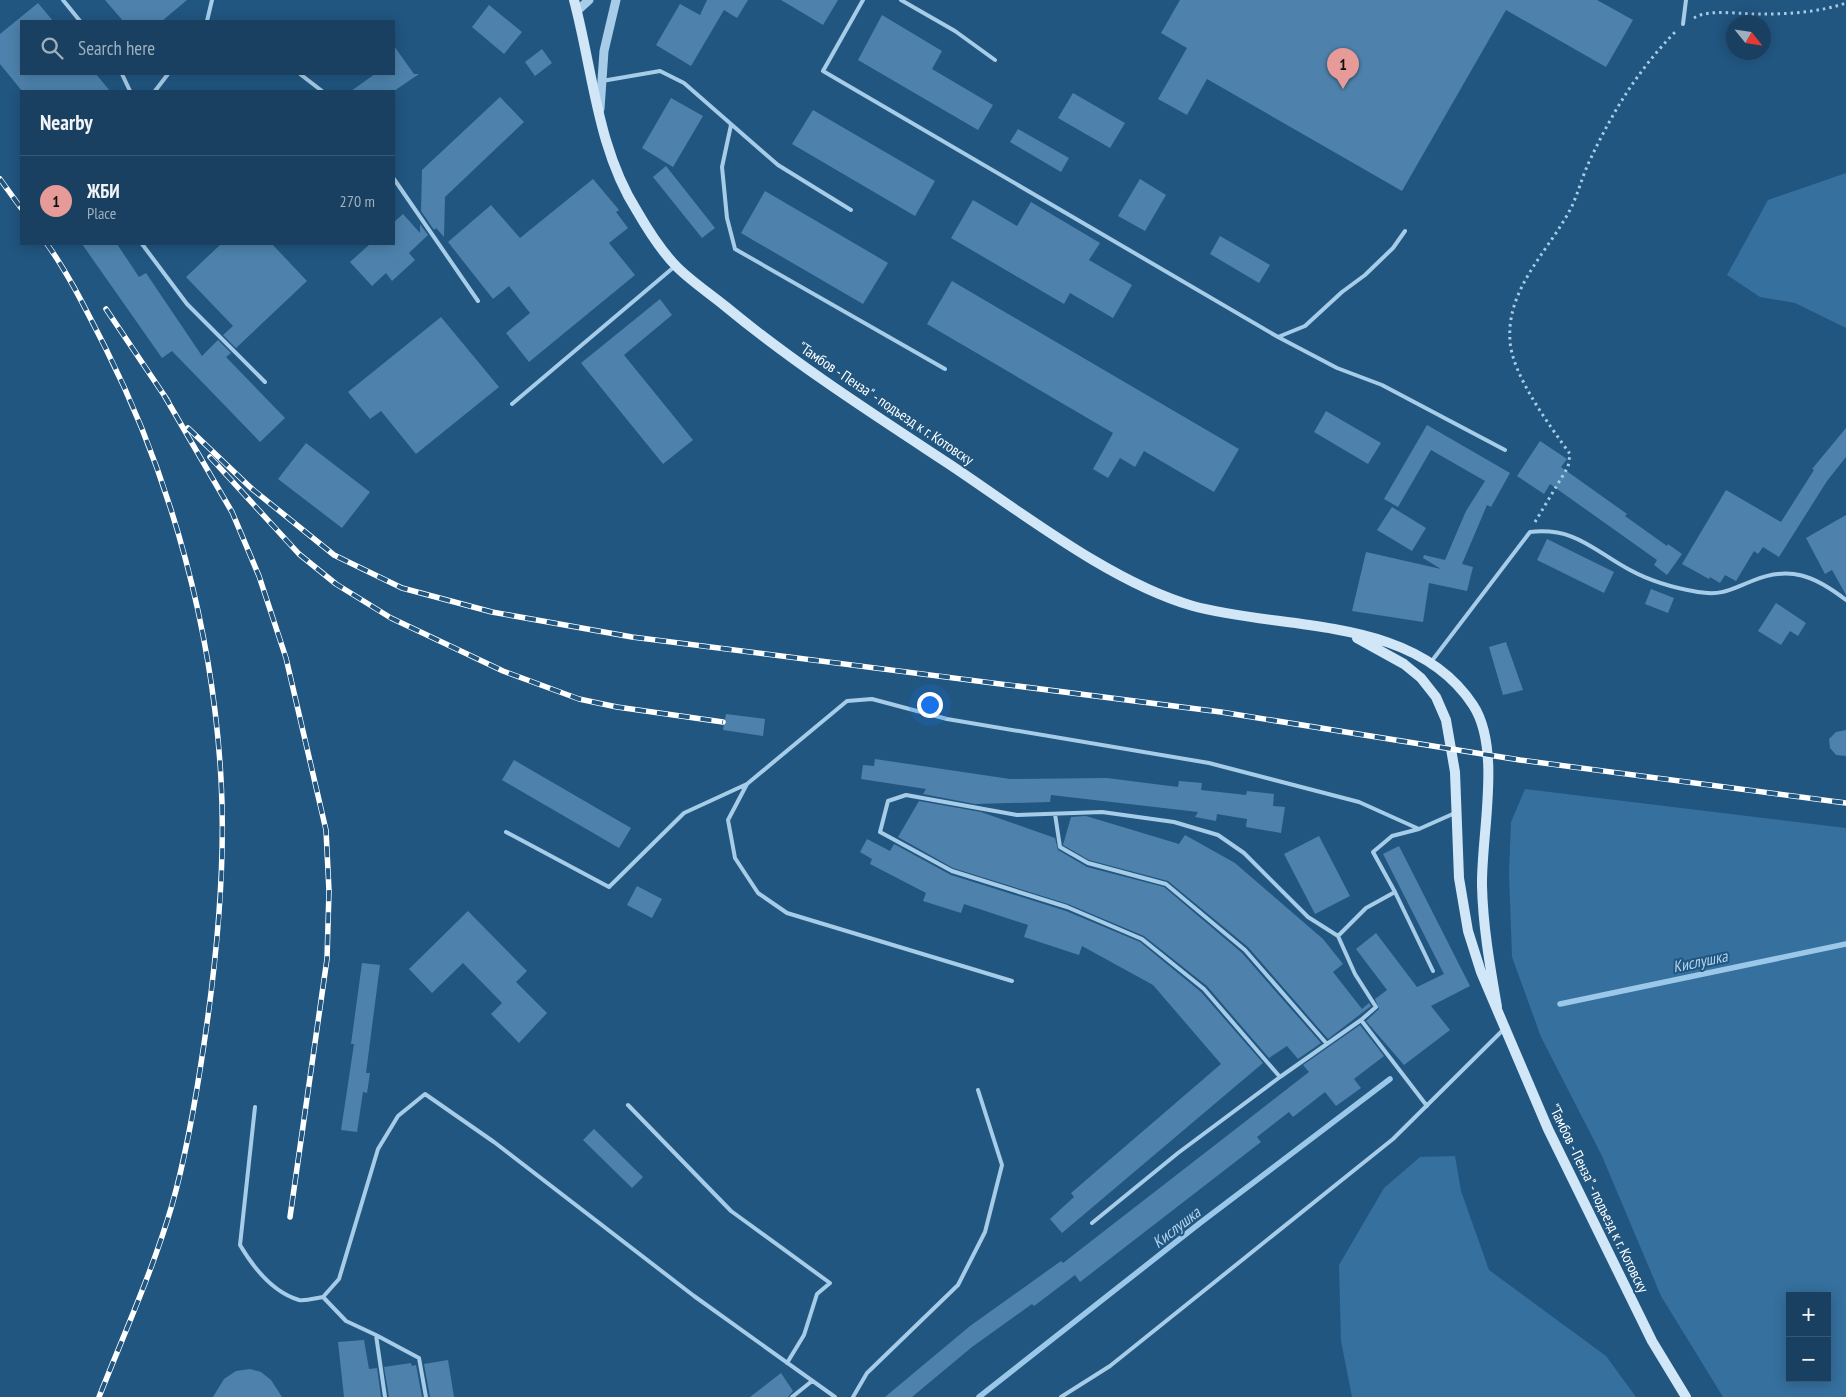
<!DOCTYPE html>
<meta charset="utf-8">
<style>
:root{--surface:#194060;--page:#264b69;--text:#f1f3f6;--muted:#9fafbd;--line:#375975;--accent:#e69b98}
body{margin:0;font-family:"PT Sans Narrow",sans-serif;background:var(--page);color:var(--text)}
.controls{position:absolute;right:15px;bottom:15px;display:grid;overflow:hidden;border-radius:0px;box-shadow:0 2px 12px #0003}
.controls button{width:45px;height:45px;display:grid;place-items:center;padding:0;border:0;border-bottom:1px solid var(--line);background:var(--surface);color:var(--text);font:25px sans-serif}
.compass{position:absolute;left:1726px;top:15px;width:45px;height:45px;border-radius:50%;background:var(--surface);box-shadow:0 2px 12px #0003;rotate:120deg}
.you{position:absolute;left:929px;top:704px;width:18px;height:18px;margin:-12px;border:4px solid #fff;border-radius:50%;background:#1a73e8;box-shadow:0 0 0 8px #1a73e833}
.badge{display:grid;place-items:center;width:32px;height:32px;border-radius:50%;background:var(--accent);color:#111;font-size:16px;font-weight:700}
.pin{position:absolute;translate:-50% -41px;filter:drop-shadow(0 1px 2px #0008)}
.pin::after{content:'';position:absolute;top:26px;width:18px;height:15px;background:inherit;clip-path:polygon(0 0,100% 0,50% 100%)}
.list{margin:0;padding:0;list-style:none}
h2{display:flex;justify-content:space-between;align-items:center;height:65px;margin:0;padding:0 20px;font-size:21px}
h2 small{font-size:16px;font-weight:400;color:var(--muted)}
.list li{display:grid;grid-template-columns:32px 1fr auto;gap:15px;align-items:center;box-sizing:border-box;height:90px;padding:0 20px;border-top:1px solid var(--line)}
.list b{display:block;font-size:19px;white-space:nowrap}
.list p{margin:0;font-size:16px;white-space:nowrap;color:var(--muted)}
.list em{font-size:16px;font-style:normal;color:var(--muted)}
.icon{flex:none;width:28px;height:28px;fill:none;stroke:currentColor;stroke-width:2;stroke-linecap:round;stroke-linejoin:round}
.map{position:relative;flex:none;width:1846px;height:1397px;overflow:hidden}
.search{position:absolute;background:var(--surface);box-shadow:0 2px 12px #0003;left:20px;top:20px;width:375px;height:55px;display:flex;align-items:center;gap:12px;box-sizing:border-box;padding:0 18px;border-radius:0px;color:var(--muted);font-size:19px}
.panel{position:absolute;background:var(--surface);box-shadow:0 2px 12px #0003;left:20px;top:90px;width:375px;height:155px;border-radius:0px}
.map>svg:first-child{display:block}
.green{fill:#35709e;fill-rule:evenodd}
.lines{fill:none;stroke-linecap:round;stroke-linejoin:round}
.stream{stroke:#9bc8e9;stroke-width:5.5}
.building{fill:#4e82ac}
.path{stroke:#a7cce8;stroke-width:3;stroke-dasharray:2.5 4;stroke-linecap:butt}
.service{stroke:#a7cce8;stroke-width:4}
.tertiary{stroke:#a7cce8;stroke-width:9}
.secondary{stroke:#d1e6f6;stroke-width:10}
.rail-casing{stroke:#fff;stroke-width:5.5}
.rail{stroke:#215680;stroke-width:4;stroke-dasharray:11;stroke-linecap:butt}
.labels{text-anchor:middle;dominant-baseline:central;stroke-width:4;stroke-linejoin:round;paint-order:stroke}
.street-label{font-size:15px;fill:#fff;stroke:#215680}
.water-label{font-size:16px;font-style:italic;fill:#b2d5ef;stroke:#215680}
</style>
<div class="map">
<svg width="1846" height="1397" viewBox="0 0 1846 1397">
<rect width="100%" height="100%" fill="#215680"/>
<path class="green" d="M1846,173V328L1795,303L1760,297L1727,275L1768,200Z
M1525,789L1846,828V1397H1723L1661,1296L1602,1156L1541,1037L1512,957L1509,873L1511,822ZM1790,1296H1827V1378H1790Z
M1455,1156L1461,1191L1489,1270L1606,1356L1636,1397H1352L1341,1341L1339,1265L1384,1188L1420,1157Z"/>
<g class="lines">
<path class="stream" d="M1560,1004L1846,944
M979,1397L1200,1223L1390,1079"/>
</g>
<path class="building" d="M105,0H187L162,21H123Z
M707,0H748L737,18L724,10L691,66L656,45L680,4L700,15Z
M781,0H838L823,25Z
M1180,0H1597L1633,20L1606,67L1506,10L1402,191L1207,79L1187,115L1158,99L1187,48L1161,33Z
M38,3L53,21H21V74H96L110,91H22L0,64V34Z
M489,5L522,32L504,54L472,27Z
M882,15L942,51L932,69L993,105L978,130L858,60Z
M394,46L414,74H419L394,91H351L375,74H394Z
M542,49L552,63L535,76L525,62Z
M1073,93L1125,123L1110,148L1058,118Z
M500,97L524,122L445,197L444,237L436,228L434,230L421,211L422,170Z
M671,98L703,116L673,167L642,148Z
M813,110L935,181L915,216L792,144Z
M1018,129L1069,158L1061,172L1010,142Z
M666,166L715,228L702,238L653,177Z
M593,179L619,210L616,212L628,228L609,243L635,275L529,362L506,333L530,313L509,286L493,299L448,242L491,205L520,238Z
M1140,179L1166,195L1145,231L1118,216Z
M765,191L888,263L863,304L741,233Z
M973,200L1017,226L1031,202L1100,243L1089,260L1132,285L1113,318L1070,293L1064,304L951,238Z
M403,214L420,233V224L428,235L409,253L415,260L392,281L386,273L372,286L350,262L370,244H394V222Z
M1220,236L1270,265L1259,283L1210,254Z
M82,244H117L139,277L146,273L202,356L218,340L231,353L226,357L285,418L260,442L172,351L162,358Z
M221,244H272L307,281L236,348L223,335L233,326L186,277Z
M952,281L1239,449L1214,492L1144,451L1135,467L1120,458L1108,478L1093,469L1113,433L927,324Z
M660,299L672,315L624,355L693,440L663,464L581,363Z
M441,317L499,387L416,454L381,411L370,419L348,392Z
M1326,411L1381,443L1368,464L1314,432Z
M1427,425L1510,473L1491,507L1487,505L1462,564L1473,567L1467,591L1429,583L1423,622L1352,611L1366,552L1441,569L1423,558L1424,555L1445,560L1466,511L1485,481L1431,450L1398,507L1384,499Z
M1846,428V457L1827,481L1779,557L1763,547L1758,554L1754,551L1736,581L1725,575L1720,583L1710,577L1709,579L1682,564L1726,490L1781,522L1814,470L1812,469Z
M1540,441L1567,459L1561,467L1627,514L1625,516L1667,546L1668,544L1682,554L1667,575L1654,565L1657,560L1550,484L1544,494L1517,476Z
M306,443L370,492L342,528L278,479Z
M1392,507L1426,528L1412,551L1377,530Z
M1846,515V595L1832,570L1825,574L1806,538Z
M1547,539L1614,572L1604,593L1537,560Z
M1651,589L1674,598L1668,613L1645,604Z
M1776,603L1806,623L1798,636L1790,631L1781,645L1758,631Z
M1506,642L1523,690L1503,695L1489,647Z
M726,714L765,719L763,736L723,730Z
M1846,730V756L1836,755L1830,748L1829,739L1836,732Z
M875,759L1010,779L1107,778L1178,787L1179,781L1202,783L1201,790L1246,795L1247,791L1274,794L1273,806L1285,807L1281,833L1246,827L1247,819L1217,814L1216,821L1195,817L1198,812L1051,795L1050,802L975,804L923,794L926,789L861,779L863,765L874,766Z
M514,760L631,828L619,848L502,780Z
M919,801L981,812L1055,838L1058,850L1087,867L1164,887L1242,953L1321,1043L1298,1059L1287,1046L1269,1058L1207,986L1144,936L1068,904L953,868L898,837Z
M1086,816L1179,844L1185,835L1235,863L1323,939L1343,964L1333,972L1362,1009L1369,1003L1371,1006L1328,1039L1248,947L1168,881L1089,860L1063,845L1071,817Z
M1319,836L1350,896L1315,914L1284,854Z
M867,839L890,851L894,844L951,875L1066,911L1140,942L1201,992L1263,1063L1062,1233L1050,1219L1074,1197L1071,1193L1221,1064L1153,985L1082,946L1079,955L1024,937L1028,925L964,904L961,913L923,901L926,893L870,864L872,859L860,852Z
M1399,846L1470,986L1431,1006L1450,1030L1404,1065L1366,1021L1379,1009L1375,999L1387,990L1356,949L1376,933L1417,987L1444,974L1383,854Z
M637,886L662,899L652,918L627,905Z
M468,911L527,971L516,982L547,1013L519,1043L491,1014L502,1003L463,963L432,993L409,969Z
M362,963L380,965L366,1073H370L367,1093L363,1092L357,1132L341,1130L354,1044H351Z
M1360,1025L1384,1056L1354,1079L1361,1088L1336,1106L1325,1092L1293,1117L1289,1112L1257,1137L1261,1142L1080,1282L1075,1275L1034,1306L1032,1304L972,1347L912,1397H885L970,1326L1061,1261L1063,1263L1309,1072L1303,1065Z
M594,1129L643,1177L632,1188L583,1140Z
M364,1340L369,1369L377,1368L381,1397H344L338,1342Z
M448,1360L454,1397H430L424,1364Z
M411,1363L412,1366L416,1365L422,1397H389L384,1367Z
M250,1369L261,1372L271,1380L282,1397H213L224,1379L236,1371Z
M781,1373L793,1391L788,1397H750Z"/>
<g class="lines">
<path class="path" d="M1694,18C1709,8 1744,15 1762,14C1790,14 1820,12 1846,3
M1535,522L1568,467L1570,454C1550,426 1512,375 1510,341C1506,288 1549,251 1571,208C1578,194 1582,177 1589,162C1613,111 1637,71 1677,30"/>
<path class="service" d="M63,0L80,21
M863,0L823,71L1278,337L1337,368L1382,385L1505,450
M901,0L955,31L995,60
M207,21L212,0
M1683,24L1686,0
M122,74L130,91
M300,74L322,91
M602,81L660,71L684,83L778,165L851,210
M155,91L168,74
M731,125L722,167L727,218L735,249L945,369
M394,179L478,301
M142,244L187,304L265,382
M1278,337L1305,326L1342,292L1365,275L1393,248L1405,231
M512,404L674,267
M1431,662L1530,532C1575,527 1593,550 1630,570C1652,582 1674,588 1698,592C1723,596 1731,589 1752,581C1790,565 1815,576 1846,600
M747,784L728,820L735,858L758,893L787,913L1012,981
M1055,814L1060,847L1088,863L1166,884L1245,950L1327,1044
M506,832L609,887L684,813L747,784L847,701L872,699L947,719L1209,763L1359,802L1419,829L1455,813
M1395,892L1373,852L1392,836L1419,829
M1338,936L1366,908L1395,892L1433,971
M1361,1020L1280,1077L1204,989L1142,939L1067,907L952,871L880,832L888,801L906,795L1017,815L1102,812L1174,822L1218,835L1244,853L1308,917L1338,936L1355,974L1376,1007L1361,1020L1427,1106
M628,1105L731,1211L830,1283L817,1294L804,1335L787,1363
M255,1107L240,1245C253,1267 272,1292 299,1300C306,1301 316,1298 323,1297L339,1279L378,1149L398,1116L425,1094L494,1142L694,1296L835,1397
M1092,1223L1178,1153L1280,1077
M323,1297L346,1321L376,1335L385,1397
M376,1335L419,1358L426,1397
M792,1397L812,1381
M853,1397L867,1373L958,1285L985,1232L1002,1165L978,1090
M1061,1397L1110,1366L1393,1139L1504,1029"/>
<path class="tertiary" d="M577,11L589,0
M600,109L604,51L616,0"/>
<path class="secondary" d="M574,0C593,71 597,148 637,211C648,230 662,252 677,267C691,281 709,293 725,306C795,364 873,414 949,464C1021,512 1112,583 1193,606C1285,631 1414,615 1473,705C1502,749 1481,835 1482,886C1483,927 1490,966 1497,1007
M1357,638L1404,664L1421,678L1436,697L1446,720L1455,772L1459,878L1468,931L1481,972L1548,1129L1652,1341L1686,1397"/>
<defs>
<path id="rail" d="M0,179L21,208
M47,244C70,276 88,314 106,349C172,481 213,632 221,779C226,867 217,957 204,1044C196,1098 187,1152 172,1205C153,1270 124,1334 99,1397
M106,309L168,401
M164,395L232,512L259,576L286,658L326,830L329,891L327,959L290,1217
M188,428L251,488L334,555L402,588L492,612L632,637L1221,712L1520,760L1846,803
M210,457L299,554L336,584L391,618L503,671L579,699L617,707L723,722"/>
</defs>
<use href="#rail" class="rail-casing"/>
<use href="#rail" class="rail"/>
</g>
<g class="labels">
<g class="street-label">
<text transform="translate(886 403) rotate(34)">"Тамбов - Пенза" - подъезд к г. Котовску</text>
<text transform="translate(1599 1198) rotate(64)">"Тамбов - Пенза" - подъезд к г. Котовску</text>
</g>
<g class="water-label">
<text transform="translate(1700 961) rotate(-12)">Кислушка</text>
<text transform="translate(1176 1227) rotate(-38)">Кислушка</text>
</g>
</g>
</svg>
<div class="controls">
<button>+</button>
<button>−</button>
</div>
<svg class="compass" viewBox="-18 -18 36 36"><path d="M0-13l5 13h-10z" fill="#e53935"/><path d="M0 13l5-13h-10z" fill="#9fafbd"/></svg>
<div class="you"></div>
<div class="pin badge" style="left:1343px;top:89px">1</div>
<div class="search"><svg class="icon" aria-label="search" viewBox="0 0 24 24"><circle cx="10" cy="10" r="6"/><path d="M15 15l6 6"/></svg>Search here</div>
<section class="panel">
<h2>Nearby<small></small></h2>
<ul class="list">
<li><span class="badge">1</span><div><b>ЖБИ</b><p>Place</p></div><em>270 m</em></li>
</ul>
</section>
</div>
